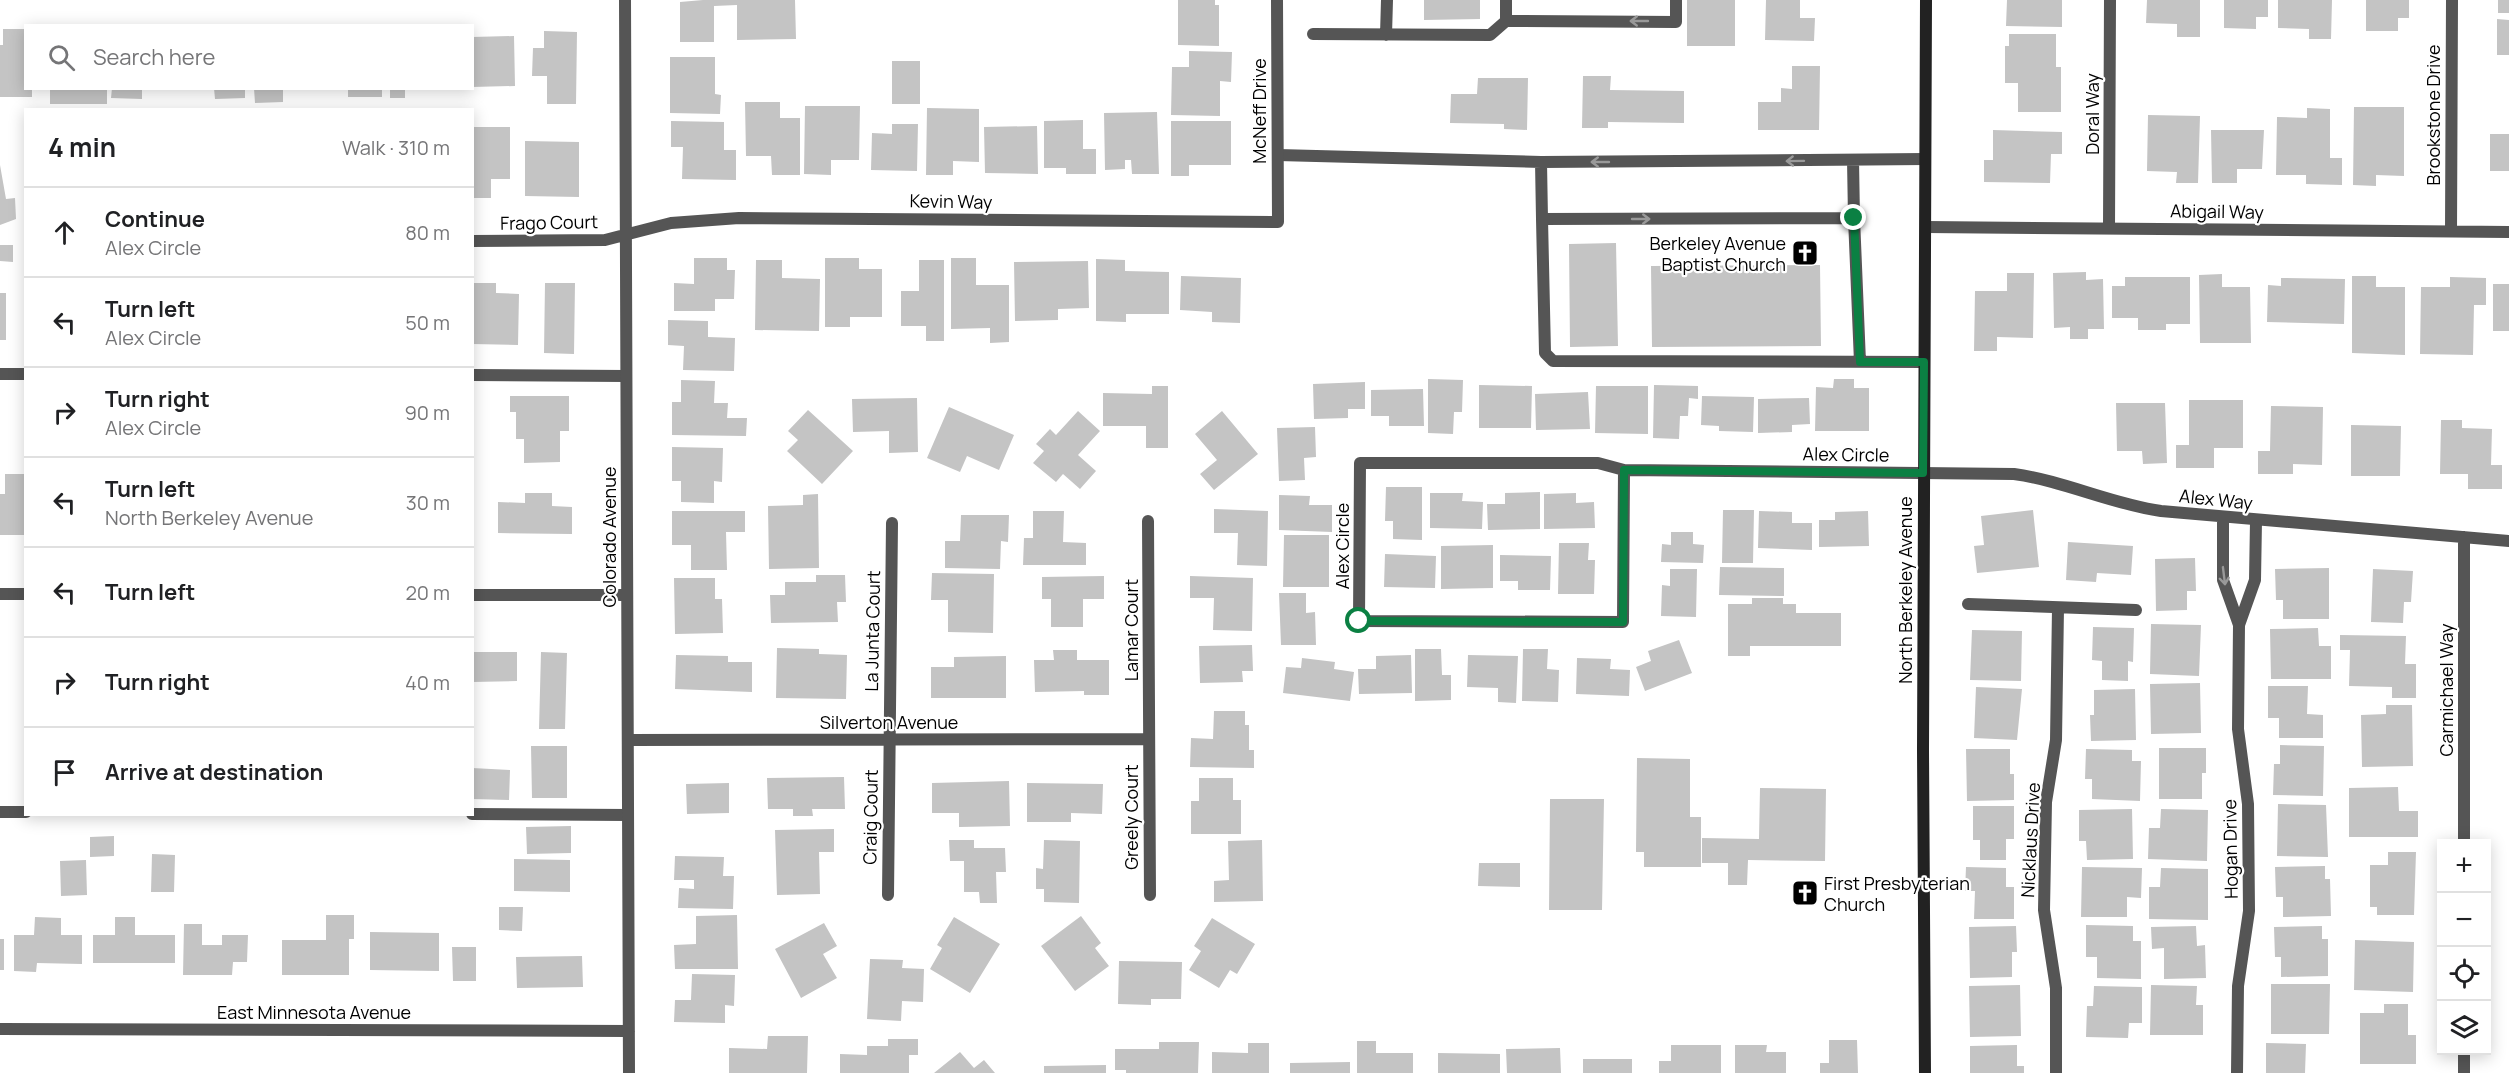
<!DOCTYPE html>
<meta charset="utf-8">
<style>
:root{--surface:#fff;--page:#f2f2f2;--text:#202124;--muted:#757577;--line:#e0e0e0}
body{margin:0;font-family:Manrope,sans-serif;background:var(--page);color:var(--text)}
.controls{position:absolute;right:18px;bottom:18px;display:grid;overflow:hidden;border-radius:0px;box-shadow:0 3px 15px #0003}
.controls button{width:54px;height:54px;display:grid;place-items:center;padding:0;border:0;border-bottom:2px solid var(--line);background:var(--surface);color:var(--text);font:30px sans-serif}
.stop{position:absolute;width:18px;height:18px;margin:-14px;border:4px solid #0b8043;border-radius:50%;background:#fff}
.stop.end{background:#0b8043;border-color:#fff;box-shadow:0 2px 6px #0008}
.list{margin:0;padding:0;list-style:none}
h2{display:flex;justify-content:space-between;align-items:center;height:78px;margin:0;padding:0 24px;font-size:26px}
h2 small{font-size:20px;font-weight:400;color:var(--muted)}
.list li{display:grid;grid-template-columns:39px 1fr auto;gap:18px;align-items:center;box-sizing:border-box;height:90px;padding:0 24px;border-top:2px solid var(--line)}
.list b{display:block;font-size:22px;white-space:nowrap}
.list p{margin:0;font-size:20px;white-space:nowrap;color:var(--muted)}
.list em{font-size:20px;font-style:normal;color:var(--muted)}
.icon{flex:none;width:33px;height:33px;fill:none;stroke:currentColor;stroke-width:2;stroke-linecap:round;stroke-linejoin:round}
.map{position:relative;flex:none;width:2509px;height:1073px;overflow:hidden}
.search{position:absolute;background:var(--surface);box-shadow:0 3px 15px #0003;left:24px;top:24px;width:450px;height:66px;display:flex;align-items:center;gap:15px;box-sizing:border-box;padding:0 21px;border-radius:0px;color:var(--muted);font-size:22px}
.panel{position:absolute;background:var(--surface);box-shadow:0 3px 15px #0003;left:24px;top:108px;width:450px;height:708px;border-radius:0px}
.map>svg:first-child{display:block}
.building{fill:#c4c4c4}
.lines{fill:none;stroke-linecap:round;stroke-linejoin:round}
.lane{stroke:#555;stroke-width:12}
.street{stroke:#555;stroke-width:12}
.secondary{stroke:#222;stroke-width:12}
.oneway{stroke:#999}
.route{stroke:#0b8043;stroke-width:8}
.labels{text-anchor:middle;dominant-baseline:central;stroke-width:4.5;stroke-linejoin:round;paint-order:stroke}
.street-label{font-size:18px;fill:#000;stroke:#fff}
.poi-label{font-size:18px;fill:#000;stroke:#fff;text-anchor:end}
</style>
<div class="map">
<svg width="2509" height="1073" viewBox="0 0 2509 1073">
<rect width="100%" height="100%" fill="#fff"/>
<path class="building" d="M703,0H795L796,39L737,40V5L714,6V42H680V2Z
M1178,0H1215V5H1219V46L1178,45Z
M1424,0H1480V19L1424,20Z
M1687,0H1735V46H1687Z
M1766,0H1800V18H1815L1814,41L1765,40Z
M2007,0H2062V27L2006,26Z
M2147,0H2200V37H2177V24L2146,23Z
M2224,0H2268V17H2256V29L2224,28Z
M2278,0H2332L2331,39H2309V29L2278,28Z
M2366,0H2409V18H2398V31H2366Z
M2498,0H2509V13H2498Z
M2497,19L2509,20V55H2497Z
M3,29H26V88H32V97H0V45H3Z
M544,31L577,32L576,104H547V76H532L533,48H544Z
M2009,34H2056V67H2061V112H2018V83H2005V46H2009Z
M514,36L515,86L472,87V37Z
M1189,51L1232,52L1231,82L1220,81V116L1171,115L1172,67H1189Z
M670,57H715V94L721,95L720,114L670,113Z
M892,61H920V104H892Z
M1792,66H1820L1819,130H1758V102H1781V88L1792,89Z
M1583,76H1611L1610,90L1684,91V123L1608,122V128H1582Z
M1478,78H1528L1527,130L1504,129V124L1450,123L1451,94H1477Z
M50,88H107V104H50Z
M112,88H142V99L111,98Z
M214,88H245V98L215,99Z
M254,88H283V102L255,103Z
M348,88H382V97H348Z
M390,88H405V98H390Z
M745,102H780V118H800V175H772L771,156H746Z
M805,106H860L859,160H831V175L804,174Z
M2354,107H2404V176L2376,175V186L2353,185Z
M927,108L979,109V162L953,161V175H926Z
M2307,108L2330,109V158H2342V185L2306,184V175H2276L2277,117L2307,118Z
M1157,112L1159,174H1132L1131,160H1125V169L1105,170L1104,113Z
M2148,115L2200,116L2198,183H2176L2177,172L2147,171Z
M1083,120V149H1096V174H1066V168H1044V121Z
M671,121L724,122V150H736V180L682,179L683,147H671Z
M1171,121H1231V165H1189V176H1171Z
M892,124H918L917,171L871,170L872,133L892,134Z
M1037,126L1038,174L985,173L984,127Z
M472,127H510V179H491V198H472Z
M1993,130L2062,132V154H2051L2050,183L1984,182V160H1993Z
M2211,130H2264L2262,169H2237V183H2212Z
M2490,134H2509V171H2490Z
M525,141L579,142V197L525,196Z
M0,165L6,199L15,198L16,219L0,225Z
M1616,243L1618,346L1570,347L1569,244Z
M0,245H13V262L0,261Z
M694,258H727V270H735L734,299H715V311H674V283L694,284Z
M825,258H859V269H882V317H850V327H825Z
M951,258H976V285H1009V342L990,343V328L951,329Z
M1096,259L1125,260V271L1169,272V314H1126V322L1096,321Z
M756,260H782V278L820,279L819,331L755,330Z
M919,260H944V341H926V326H901V291H919Z
M1088,261L1089,308L1058,309V320L1015,321L1014,262Z
M1820,265L1821,346L1652,347L1651,266Z
M2086,272V280L2103,279L2104,329H2088V339H2070V327L2054,328L2053,273Z
M2007,273H2034L2033,338L1997,337V351H1974L1975,291H2007Z
M2222,274V287H2250L2251,343H2200L2199,275Z
M1181,276L1241,278L1240,323L1212,322V312L1180,310Z
M2352,276H2376V287H2405V355L2352,353Z
M2125,277H2190V324H2166V330H2138V318H2112V286H2125Z
M2450,277L2486,278V305H2474L2473,355L2420,354L2421,287H2450Z
M2281,278L2345,279L2344,324L2267,322L2268,285L2281,286Z
M472,283H496V293L519,294L518,345L472,344Z
M545,283H575L574,354L544,353Z
M2493,284H2509V331H2493Z
M0,293H6V340H0Z
M668,320L708,321V337L735,338L734,371L683,370L684,346L668,345Z
M1428,379L1463,380L1462,412H1454L1453,434L1428,433Z
M1834,379H1854V388H1869V431H1815L1816,387L1833,388Z
M681,380L715,381L714,403H728L727,418H747L746,436L672,435V402H681Z
M1365,382V409H1348V418L1314,419L1313,384Z
M1479,385L1532,386L1531,428H1479Z
M1654,385L1698,386V399L1689,398L1688,416H1680L1679,439L1653,438Z
M1152,386H1168V448H1146V426H1103V393L1152,394Z
M1596,386H1648V434L1595,433Z
M1423,389L1424,426H1389V416H1371V390Z
M1588,392L1590,429L1536,430L1535,394Z
M510,396H569V431H560V462L524,463V439H516V412H510Z
M1702,396L1754,397L1753,432L1719,431V426L1701,425Z
M917,398L918,452L889,453V431L853,432L852,399Z
M1809,398L1810,424L1792,425V432L1758,433V399Z
M2189,400H2243V448H2214V468H2176V445H2189Z
M2116,403H2165L2167,463L2143,464L2142,451H2117Z
M2271,406L2323,407L2322,465L2293,464V474H2258V451H2270Z
M949,407L1014,435L999,470L967,456L960,472L927,458Z
M808,410L853,451L822,484L787,451L798,440L788,431Z
M1078,411L1100,431L1078,455L1096,471L1080,489L1063,474L1056,482L1033,463L1044,451L1036,444L1050,429L1056,435Z
M1222,411L1258,454L1214,490L1200,474L1217,460L1195,434Z
M2441,420H2462V428L2492,429L2491,465H2502V489H2468V474H2440Z
M2351,425L2401,426L2400,476H2351Z
M1315,427L1316,457L1304,458L1305,480L1279,481L1277,428Z
M672,447L723,448L722,482L714,481V503L681,502V481H672Z
M5,474H26V535H0V494H5Z
M1386,487H1422V540L1393,539V521H1385Z
M1540,492V529L1488,530L1487,504H1505V493Z
M525,493H552V506L572,507V534L498,533V502L525,503Z
M1430,493H1463L1462,501L1483,502L1482,529L1430,528Z
M1576,493V503L1594,502L1595,528L1544,529V494Z
M818,494L819,568L769,569L768,506L803,505V495Z
M1279,495L1310,496L1309,505H1332V532L1279,530Z
M1214,509L1268,511L1267,566L1237,565L1238,533H1214Z
M1723,510H1754L1753,563H1722Z
M2033,510L2039,567L1977,573L1974,546L1984,545L1981,516Z
M672,511H745V532H726L727,570H691V545H672Z
M1033,511H1064L1063,542L1086,543V565H1023L1024,538H1033Z
M1759,511L1792,512V523H1812V550L1758,548Z
M1868,511L1869,546L1819,547V520H1835V512Z
M961,515H1009L1008,542L1001,541L1000,569L945,568V541H960Z
M1671,532H1693V544L1704,545L1703,563L1661,562L1662,544L1671,545Z
M1284,535H1329V587H1283Z
M2068,542L2133,546L2131,575L2097,573L2096,582L2066,580Z
M1559,543H1589L1588,560H1595L1594,594H1558Z
M1493,545V588L1441,589V546Z
M1385,554L1436,556L1435,588L1384,587Z
M1500,555L1551,556L1550,590H1518V581H1500Z
M2195,558L2196,591H2187V610L2156,611L2155,559Z
M1720,567L1784,568V596L1719,595Z
M2329,568V619H2283V600H2276L2275,569Z
M1670,569H1697L1696,617L1661,616L1662,585L1670,586Z
M2373,569L2413,571L2411,602H2404L2403,623L2371,622Z
M932,573L994,574L993,633L948,632V600H931Z
M816,575H845L846,602H837L838,622L771,623L770,595H785V582H816Z
M1104,576V599H1083V627H1051V599H1042V577Z
M1190,576L1253,578L1252,631L1213,630L1214,598H1190Z
M674,578H715V599H722L723,633L675,634Z
M1279,593H1306V613L1315,612L1316,645H1281Z
M1752,598H1783V604H1796V613H1841V646H1750V656H1728V604H1752Z
M2151,624L2201,625L2199,676L2150,674Z
M2093,627L2134,628L2133,662L2128,661V681L2102,680V661L2092,660Z
M2318,628L2319,646H2331V679H2271L2270,629Z
M1972,630L2022,631L2021,681L1970,680Z
M2340,635L2406,636L2405,664H2416V698H2392V687L2349,686L2350,650H2340Z
M1679,640L1692,673L1645,691L1636,667L1651,661L1648,651Z
M1252,645L1253,671H1242L1243,682L1200,683L1199,646Z
M777,648L819,649V654L847,655L846,699L776,698Z
M1415,649H1441L1442,675H1451V700L1415,701Z
M1523,649H1548L1547,669L1559,670L1558,702L1522,701Z
M1053,650H1077V660H1109V695H1084V691L1035,692L1034,660H1054Z
M472,652H517V681L472,682Z
M541,652L567,653L565,729H539Z
M676,655L728,656V662H752V692L675,689Z
M1411,655L1412,693L1359,694L1358,669H1376V656Z
M1468,655L1518,656L1516,703L1498,702V688L1467,687Z
M1006,656V698H931V667H954V657Z
M1302,658L1335,662L1334,669L1354,672L1350,701L1283,693L1286,667L1301,668Z
M1577,658L1611,659L1610,669L1630,670L1629,696L1576,694Z
M2200,683L2201,733L2151,734L2150,684Z
M2268,686H2308L2307,714L2323,715V738H2279V718H2268Z
M1976,687L2022,689L2017,740L1974,738Z
M2135,689L2136,740L2091,741L2090,715H2094V690Z
M2386,705H2412L2413,766L2362,767L2361,715L2386,714Z
M1214,711H1245V725H1249V750H1254V768L1190,767L1191,738L1213,739Z
M2280,745L2324,746L2323,796L2273,795L2274,764H2280Z
M531,746H567V798H532Z
M2159,748H2206V773H2202V799H2159Z
M1966,749H2010V774H2014V800L1967,801Z
M2086,749L2132,750V761H2141L2140,801L2092,799V779H2085Z
M1637,758L1690,759V817H1701V867H1644V852H1636Z
M472,768L510,770L509,800L472,799Z
M844,777L845,809H812L813,816H793V809H768L767,778Z
M1199,778H1233V800H1241V834H1191V801H1199Z
M1009,781L1010,826L959,827V813H932V783Z
M729,783V813L687,814L686,784Z
M1027,783L1103,784L1102,814L1071,813V822H1027Z
M2398,787L2399,811H2418V837H2349V788Z
M1760,788L1826,789L1825,861L1748,860L1747,885H1728V863H1702V838L1759,839Z
M1550,799H1604L1602,910H1549Z
M2278,804L2326,805L2328,857L2277,856Z
M1973,806H2014V839H2006V860H1980V840H1973Z
M2132,809L2133,859L2087,860L2086,841H2079V810Z
M2161,809L2208,810L2207,861L2148,859L2149,828H2160Z
M571,826V853L527,854L526,827Z
M834,829V852H819L820,894L777,895L775,830Z
M114,836V856L90,857V837Z
M949,840H974V848H1005L1006,872H996L997,903H980L979,892H964V861H950Z
M1044,840L1080,841L1079,903L1044,902V889H1036V868L1043,869Z
M1262,840L1263,901L1214,902V881L1229,880L1228,841Z
M2388,852H2416L2414,915H2377V907H2370V865H2388Z
M152,854L175,855L174,892H151Z
M675,856L724,857L723,876H734L733,909L678,908L679,888L694,889V880H674Z
M514,859L570,860V892L514,891Z
M86,860L87,895L61,896L60,861Z
M1479,863H1520V887L1478,886Z
M2325,866V879H2330L2331,916L2283,917V897H2276L2275,867Z
M1966,867L2006,868V887H2014V919H1974L1975,891H1965Z
M2082,867L2142,868L2141,898L2127,897V917H2081Z
M2161,868L2208,869V920L2149,919V887H2160Z
M499,907H523L522,931L499,930Z
M326,915H354V939H349V975H282V940H326Z
M737,915L738,969H675L674,945L696,944V916Z
M1081,916L1101,943L1095,948L1109,966L1075,991L1041,946Z
M35,917L61,918V935H82V964L37,963L36,972L14,971V935H34Z
M115,917H135V935H175V963H93V935H115Z
M954,917L1000,944L970,993L930,969L942,948L937,945Z
M1212,918L1255,944L1237,974L1230,970L1219,988L1189,970L1201,951L1194,946Z
M824,923L837,946L823,954L837,978L801,998L775,949Z
M184,924H202V945H222V935H248L247,962H233L232,975H183Z
M2086,925L2133,926V941H2141V979L2097,978V957H2086Z
M2016,926L2017,952H2012V977L1970,978L1969,927Z
M2196,926L2197,946L2205,945L2206,978L2164,979V948L2152,949L2151,927Z
M2322,926V939H2328V976L2281,977V957H2275L2274,927Z
M370,932L439,933V971L370,970Z
M0,939H4V970H0Z
M2355,940L2414,942L2413,992L2354,990Z
M452,947H476V981H453Z
M582,956L583,987L517,988L516,957Z
M870,959L903,960L902,968L924,969L923,1002L902,1001L901,1021L867,1019Z
M1119,961L1182,962L1181,999H1151V1005L1118,1004Z
M692,974L735,975L734,1006L725,1005V1023L674,1022L675,1000H691Z
M2271,984H2330L2329,1034H2271Z
M2020,985L2021,1036L1970,1037L1969,986Z
M2151,985L2197,986L2196,1005H2203V1035H2150Z
M2094,986L2142,987V1023H2129L2128,1038L2086,1037L2087,1006H2093Z
M2384,1004H2408V1035H2416V1064H2360V1013H2384Z
M768,1036H808L807,1073H729V1048L767,1049Z
M888,1039H918V1055H909V1073H840V1054L867,1055V1046H888Z
M1829,1040H1857L1858,1073H1820V1063H1829Z
M1357,1041H1376V1053H1413V1073H1357Z
M1159,1042H1199L1198,1073H1126V1070H1115V1049H1159Z
M1248,1043H1269V1073H1212V1052L1248,1053Z
M2266,1043L2306,1044L2305,1073H2266Z
M1671,1045H1721V1073H1659V1061H1671Z
M1735,1045H1767L1766,1052H1786V1073H1735Z
M2017,1045V1066H2024V1073H1970V1046Z
M1560,1048L1561,1073H1507L1506,1049Z
M960,1052L974,1068L984,1060L995,1073H934Z
M1438,1053L1500,1054V1073H1438Z
M1583,1059H1632V1073H1583Z
M1350,1062V1073H1290V1063Z
M1106,1065V1073H1044V1066Z"/>
<g class="lines">
<path class="lane" d="M1506,0V21
M1313,34L1490,35L1506,21L1676,22V0
M1386,35L1387,0
M1278,155L1541,162
M1853,160L1854,218L1542,219L1541,162L1925,159
M1854,218L1860,362
M1542,219L1545,353L1553,361L1924,362
M0,374H26
M472,375L626,376
M0,812H26
M472,814L628,815"/>
<path class="street" d="M625,0L629,1073
M1926,227L2509,232
M2109,227L2110,0
M2451,231L2452,0
M472,241L605,240L671,223L739,218L1278,222L1277,0
M1624,470L1623,622L1359,621L1360,463H1598L1624,470L2014,474C2065,481 2111,504 2161,511L2509,541
M2223,518V580L2239,625L2255,580L2256,521
M1148,521L1150,895
M0,594H26
M472,595H627
M1968,604L2136,610
M628,740L1149,739
M2464,844V537
M888,895L892,523
M0,1029L629,1031
M2056,1073V988L2044,910L2046,802L2056,740L2058,608
M2237,1073L2238,986L2249,911L2248,804L2238,729L2239,625
M2464,1073V1050"/>
<path class="secondary" d="M1925,1073L1923,750L1926,0"/>
</g>
<defs><path id="oneway-shaft" d="M-6 0H5M1.5-3L5.5 0L1.5 3" fill="none" stroke-width="1.6" stroke-linecap="round" stroke-linejoin="round" transform="scale(1.5)"/></defs>
<g class="oneway">
<use href="#oneway-shaft" transform="translate(1639 21) rotate(-180)"/>
<use href="#oneway-shaft" transform="translate(1795 161) rotate(179)"/>
<use href="#oneway-shaft" transform="translate(1600 162) rotate(-180)"/>
<use href="#oneway-shaft" transform="translate(1641 219)"/>
<use href="#oneway-shaft" transform="translate(2224 576) rotate(83)"/>
</g>
<g class="lines">
<path class="route" d="M1359,621L1623,622L1624,470L1923,473L1924,362H1860L1854,218"/>
</g>
<defs>
<symbol id="church-square" viewBox="-11 -11 22 22"><rect x="-9" y="-9" width="18" height="18" rx="4" fill="#000" stroke="#fff"/><path d="M-1.2-6h2.4v3.5h3.3v2.4h-3.3V6h-2.4V-.1h-3.3v-2.4h3.3Z" fill="#fff"/></symbol>
</defs>
<g fill-rule="evenodd">
<use href="#church-square" x="1790" y="238" width="30" height="30"/>
<use href="#church-square" x="1790" y="878" width="30" height="30"/>
</g>
<g class="labels">
<g class="street-label">
<text transform="translate(1259 111) rotate(-90)">McNeff Drive</text>
<text transform="translate(2092 114) rotate(-90)">Doral Way</text>
<text transform="translate(2433 115) rotate(-90)">Brookstone Drive</text>
<text transform="translate(951 201) rotate(1)">Kevin Way</text>
<text transform="translate(2217 211) rotate(1)">Abigail Way</text>
<text transform="translate(549 222) rotate(-1)">Frago Court</text>
<text transform="translate(1846 454) rotate(1)">Alex Circle</text>
<text transform="translate(2216 499) rotate(6)">Alex Way</text>
<text transform="translate(609 537) rotate(-90)">Colorado Avenue</text>
<text transform="translate(1342 546) rotate(-90)">Alex Circle</text>
<text transform="translate(1905 590) rotate(-90)">North Berkeley Avenue</text>
<text transform="translate(1131 630) rotate(-90)">Lamar Court</text>
<text transform="translate(872 631) rotate(-89)">La Junta Court</text>
<text transform="translate(2446 690) rotate(-90)">Carmichael Way</text>
<text x="889" y="722">Silverton Avenue</text>
<text transform="translate(870 817) rotate(-89)">Craig Court</text>
<text transform="translate(1131 817) rotate(-90)">Greely Court</text>
<text transform="translate(2030 840) rotate(-87)">Nicklaus Drive</text>
<text transform="translate(2230 849) rotate(-91)">Hogan Drive</text>
<text x="314" y="1012">East Minnesota Avenue</text>
</g>
<g class="poi-label">
<text x="1786" y="243">Berkeley Avenue<tspan x="1786" dy="21">Baptist Church</tspan></text>
<text x="1824" y="883" text-anchor="start">First Presbyterian<tspan x="1824" dy="21">Church</tspan></text>
</g>
</g>
</svg>
<div class="controls">
<button>+</button>
<button>−</button>
<button><svg class="icon" aria-label="locate" viewBox="0 0 24 24"><circle cx="12" cy="12" r="6"/><path d="M12 2v4M12 18v4M2 12h4M18 12h4"/></svg></button>
<button><svg class="icon" aria-label="layers" viewBox="0 0 24 24"><path d="M12 4l9 5-9 5-9-5zM3 14l9 5 9-5"/></svg></button>
</div>
<div class="stop" style="left:1359px;top:621px"></div>
<div class="stop end" style="left:1854px;top:218px"></div>
<div class="search"><svg class="icon" aria-label="search" viewBox="0 0 24 24"><circle cx="10" cy="10" r="6"/><path d="M15 15l6 6"/></svg>Search here</div>
<section class="panel">
<h2>4 min<small>Walk · 310 m</small></h2>
<ul class="list">
<li><svg class="icon" aria-label="ahead" viewBox="0 0 24 24"><path d="M12 20V5M6 11l6-6 6 6"/></svg><div><b>Continue</b><p>Alex Circle</p></div><em>80 m</em></li>
<li><svg class="icon" aria-label="left" viewBox="0 0 24 24"><path d="M17 20v-9H6M10 6l-5 5 5 5"/></svg><div><b>Turn left</b><p>Alex Circle</p></div><em>50 m</em></li>
<li><svg class="icon" aria-label="right" viewBox="0 0 24 24"><path d="M7 20v-9h11M14 6l5 5-5 5"/></svg><div><b>Turn right</b><p>Alex Circle</p></div><em>90 m</em></li>
<li><svg class="icon" aria-label="left" viewBox="0 0 24 24"><path d="M17 20v-9H6M10 6l-5 5 5 5"/></svg><div><b>Turn left</b><p>North Berkeley Avenue</p></div><em>30 m</em></li>
<li><svg class="icon" aria-label="left" viewBox="0 0 24 24"><path d="M17 20v-9H6M10 6l-5 5 5 5"/></svg><div><b>Turn left</b></div><em>20 m</em></li>
<li><svg class="icon" aria-label="right" viewBox="0 0 24 24"><path d="M7 20v-9h11M14 6l5 5-5 5"/></svg><div><b>Turn right</b></div><em>40 m</em></li>
<li><svg class="icon" aria-label="arrive" viewBox="0 0 24 24"><path d="M6 21V4h12l-3 4 3 4H6"/></svg><div><b>Arrive at destination</b></div></li>
</ul>
</section>
</div>
